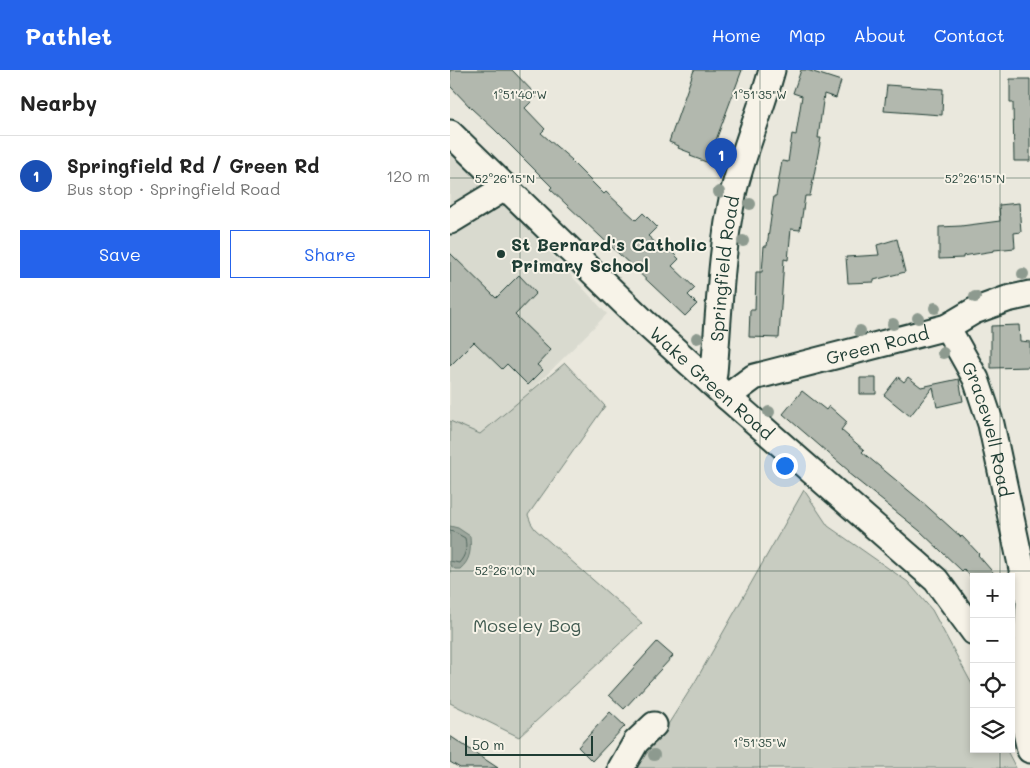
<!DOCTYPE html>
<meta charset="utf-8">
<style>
:root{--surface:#fff;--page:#f2f2f2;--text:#222;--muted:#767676;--line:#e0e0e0;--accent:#2563eb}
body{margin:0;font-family:Mali,sans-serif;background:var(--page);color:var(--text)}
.controls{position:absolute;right:15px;bottom:15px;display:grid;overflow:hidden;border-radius:0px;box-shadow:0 2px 8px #0003}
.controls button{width:45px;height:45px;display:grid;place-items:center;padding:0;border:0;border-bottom:1px solid var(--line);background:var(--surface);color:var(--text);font:25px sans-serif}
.scale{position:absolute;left:15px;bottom:12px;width:128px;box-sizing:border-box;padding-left:5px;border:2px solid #1f3d34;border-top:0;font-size:14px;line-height:18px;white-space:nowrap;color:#1f3d34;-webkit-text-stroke:4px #f7f3e8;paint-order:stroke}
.you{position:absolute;left:334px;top:395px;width:18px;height:18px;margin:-12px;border:4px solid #fff;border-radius:50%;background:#1a73e8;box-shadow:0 0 0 8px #1a73e833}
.badge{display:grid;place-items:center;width:32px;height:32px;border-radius:50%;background:var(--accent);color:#fff;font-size:16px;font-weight:700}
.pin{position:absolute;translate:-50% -41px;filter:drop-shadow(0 1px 2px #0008)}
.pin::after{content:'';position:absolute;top:26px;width:18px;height:15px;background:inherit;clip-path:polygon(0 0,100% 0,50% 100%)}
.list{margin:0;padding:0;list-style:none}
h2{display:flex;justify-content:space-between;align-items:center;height:65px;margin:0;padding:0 20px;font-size:21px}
h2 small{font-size:16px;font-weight:400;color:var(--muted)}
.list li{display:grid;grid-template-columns:32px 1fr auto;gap:15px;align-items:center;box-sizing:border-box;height:80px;padding:0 20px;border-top:1px solid var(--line)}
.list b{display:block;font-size:19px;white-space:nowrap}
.list p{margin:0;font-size:16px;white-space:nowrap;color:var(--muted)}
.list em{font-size:16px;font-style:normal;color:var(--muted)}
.actions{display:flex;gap:10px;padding:15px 20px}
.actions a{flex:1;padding:11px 0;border:1px solid var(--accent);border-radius:0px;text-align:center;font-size:18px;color:var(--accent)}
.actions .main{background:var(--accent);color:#fff}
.icon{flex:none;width:28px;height:28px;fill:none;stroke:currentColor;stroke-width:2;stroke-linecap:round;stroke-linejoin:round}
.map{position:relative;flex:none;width:580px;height:698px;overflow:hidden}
header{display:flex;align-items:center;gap:30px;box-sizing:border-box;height:70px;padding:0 25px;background:var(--accent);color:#fff}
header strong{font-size:24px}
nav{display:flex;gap:28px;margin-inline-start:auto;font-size:18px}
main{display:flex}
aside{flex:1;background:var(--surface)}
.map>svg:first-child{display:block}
.built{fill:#d9dacf}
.green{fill:#c8ccc1;stroke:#74847a}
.water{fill:#9ca69c;stroke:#6a7c72}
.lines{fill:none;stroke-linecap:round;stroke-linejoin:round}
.shore{stroke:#51675e;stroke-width:1}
.building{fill:#b2b8ae;stroke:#1f3d34}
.minor-casing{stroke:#1f3d34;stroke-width:29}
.minor{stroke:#f7f3e8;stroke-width:25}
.tree{fill:#8d9a8f}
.ticks{fill:none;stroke:#1f3d34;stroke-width:1;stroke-opacity:0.45}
.poi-dot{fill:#1f3d34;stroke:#f7f3e8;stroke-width:2}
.labels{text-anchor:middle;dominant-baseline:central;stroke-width:4;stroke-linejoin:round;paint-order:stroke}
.poi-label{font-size:18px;font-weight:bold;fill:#1f3d34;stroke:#f7f3e8;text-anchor:start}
.street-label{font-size:18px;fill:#1f3d34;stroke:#f7f3e8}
.park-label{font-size:18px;fill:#415a50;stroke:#f7f3e8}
.ticks-label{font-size:12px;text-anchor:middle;fill:#1f3d34;stroke:#f7f3e8;stroke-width:4;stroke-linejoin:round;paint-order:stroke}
</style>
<header>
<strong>Pathlet</strong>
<nav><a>Home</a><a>Map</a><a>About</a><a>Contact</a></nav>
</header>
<main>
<aside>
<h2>Nearby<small></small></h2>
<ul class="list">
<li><span class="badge" style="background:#1a4fb4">1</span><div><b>Springfield Rd / Green Rd</b><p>Bus stop · Springfield Road</p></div><em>120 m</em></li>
</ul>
<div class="actions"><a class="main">Save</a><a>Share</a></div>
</aside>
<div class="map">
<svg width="580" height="698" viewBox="0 0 580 698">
<rect width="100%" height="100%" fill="#eae8dd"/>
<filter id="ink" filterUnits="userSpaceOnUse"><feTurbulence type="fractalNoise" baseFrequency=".02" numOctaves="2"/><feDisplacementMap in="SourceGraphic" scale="10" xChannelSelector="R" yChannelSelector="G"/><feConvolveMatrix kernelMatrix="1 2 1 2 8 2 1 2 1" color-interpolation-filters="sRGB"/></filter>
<g filter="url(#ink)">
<path class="built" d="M0,79L45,124L157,244L15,387L0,374Z"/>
<path class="green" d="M115,293L155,336L78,445L81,453L85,459L192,553L69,667L0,633V351L30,364Z
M354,420L378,456L458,512L482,540L524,618V679H556L566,698H186L217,656L245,612Z"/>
<path class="water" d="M0,456L8,458L20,466C21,479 21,490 10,499H5L0,495Z"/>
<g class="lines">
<path class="shore" d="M0,461L6,463L15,468C17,478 16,485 9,493L0,491"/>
</g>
<path class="building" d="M0,0H62L87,26L75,38L95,59L91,63L122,90L121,91L154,124L156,122L186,150L193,143L207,157L198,166L217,183L220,180L229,189L222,196L245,218L238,225L247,234L235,246L100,119L102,117L44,59L22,39L0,16Z
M244,0H292L266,70H267L259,93L240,86L241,83L228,78L229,76L219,72Z
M351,0H357L391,11L386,28L374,24L368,68H371L360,126H355L350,160L341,159L338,190L334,189L329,268L299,267L300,240H305L306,202H312L314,176H317L324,126H326L332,91L338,92L342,64L346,65L352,26L343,23Z
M560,9H580V91H564L563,33H560Z
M437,15L493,19L492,45L434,41Z
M569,133L571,162L564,163L565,178L544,180V181L513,186V188L489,189V157L511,156L550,151L549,135Z
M447,169L455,202L424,210V212L398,213L396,187L429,185L427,175Z
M0,183L46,228L69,205L86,223L65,245L101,280L87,295L93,300L78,315L57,294L52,299L24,272L0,296Z
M569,255L570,271L580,272V297L541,298V256Z
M448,307L454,312L458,307L471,317L509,309L513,331L487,337L483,317L460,346L434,325Z
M410,308H426V324H410Z
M352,321L376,340L379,336L397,352L391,360L414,380L412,382L470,430L511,467L512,466L529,484L528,485L547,507H521L514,499L512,501L470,461L398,403L399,401L333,344Z
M207,572L223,586L174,639L159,625Z
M160,642L175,656L142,691L128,677Z
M0,666L48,698H10L0,692Z"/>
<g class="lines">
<defs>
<g id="minor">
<path id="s1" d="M0,63L193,251L277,327L486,510L524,562"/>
<path d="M0,151L56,117"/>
<path id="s2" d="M497,257L526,309L541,354L579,532L572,644"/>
<path id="s3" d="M262,313L264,303C269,243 271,179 284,120C294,79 311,41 322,0"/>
<path id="s4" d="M277,327L304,307L497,257L524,241L557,229L580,224"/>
<path d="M564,630L572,644L580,680"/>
<path d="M171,698L186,672L204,655"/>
</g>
</defs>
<use href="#minor" class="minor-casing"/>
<use href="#minor" class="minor"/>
</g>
<g class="tree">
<circle cx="269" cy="122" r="6"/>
<circle cx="300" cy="134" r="6"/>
<circle cx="293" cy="171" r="6"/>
<circle cx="573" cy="204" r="6"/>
<circle cx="525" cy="227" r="6"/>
<circle cx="485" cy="238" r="6"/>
<circle cx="468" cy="248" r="6"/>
<circle cx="443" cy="254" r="6"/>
<circle cx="410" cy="261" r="6"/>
<circle cx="247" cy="268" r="6"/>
<circle cx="493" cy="283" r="6"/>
<circle cx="319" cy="342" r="6"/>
<circle cx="204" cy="685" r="6"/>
</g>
</g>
<path class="ticks" d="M70,0V698M310,0V698M550,0V507M0,108H580M0,501H580M550,679V698"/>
<circle class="poi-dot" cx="51" cy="184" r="5"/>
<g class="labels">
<g class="poi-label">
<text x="61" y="174">St Bernard's Catholic<tspan x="61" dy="21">Primary School</tspan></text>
</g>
<g class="street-label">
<text stroke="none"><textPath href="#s3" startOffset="115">Springfield Road</textPath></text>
<text stroke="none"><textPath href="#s4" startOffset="161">Green Road</textPath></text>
<text stroke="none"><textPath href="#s1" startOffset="362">Wake Green Road</textPath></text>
<text stroke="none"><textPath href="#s2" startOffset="111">Gracewell Road</textPath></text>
</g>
<g class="park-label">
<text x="77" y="555">Moseley Bog</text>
</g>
</g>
<g class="ticks-label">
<text x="70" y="29">1°51'40"W</text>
<text x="310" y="29">1°51'35"W</text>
<text x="55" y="113">52°26'15"N</text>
<text x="525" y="113">52°26'15"N</text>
<text x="55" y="505">52°26'10"N</text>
<text x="310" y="677">1°51'35"W</text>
</g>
</svg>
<div class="controls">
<button>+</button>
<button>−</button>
<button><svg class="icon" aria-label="locate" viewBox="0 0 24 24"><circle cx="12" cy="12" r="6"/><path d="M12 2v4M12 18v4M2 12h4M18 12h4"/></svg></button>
<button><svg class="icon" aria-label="layers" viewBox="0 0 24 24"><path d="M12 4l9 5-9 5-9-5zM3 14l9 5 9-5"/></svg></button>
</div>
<div class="scale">50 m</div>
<div class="you"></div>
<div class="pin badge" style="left:271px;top:109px;background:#1a4fb4">1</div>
</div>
</main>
